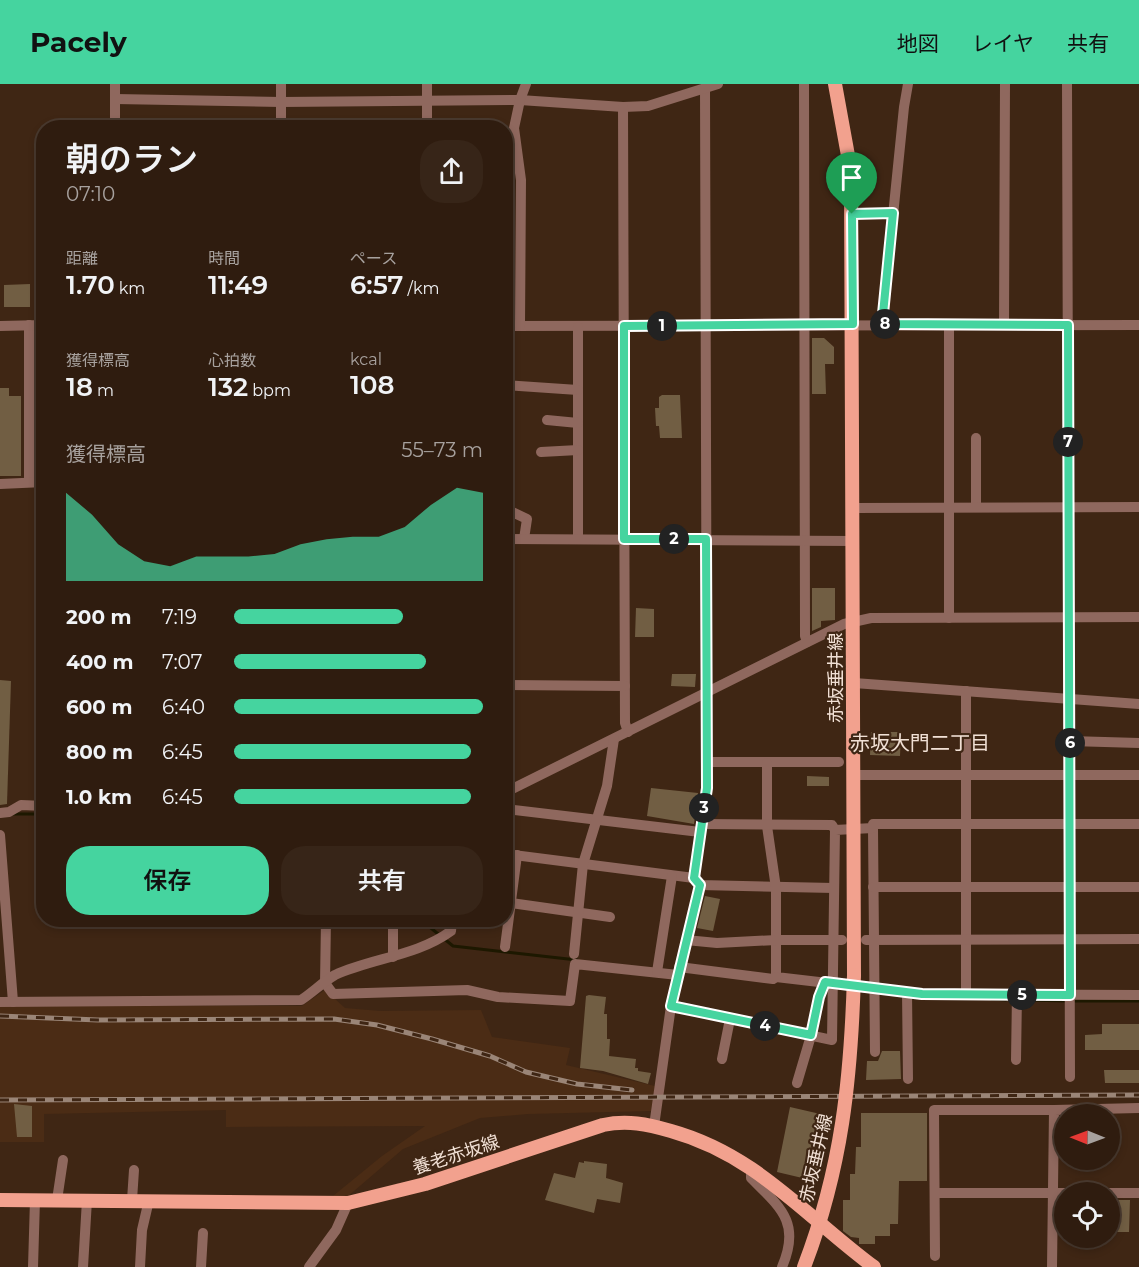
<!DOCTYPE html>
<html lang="ja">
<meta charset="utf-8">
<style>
body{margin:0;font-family:Montserrat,"Noto Sans JP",sans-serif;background:#372518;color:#f1f3f6;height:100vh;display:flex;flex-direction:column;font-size:22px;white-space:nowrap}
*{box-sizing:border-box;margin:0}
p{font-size:20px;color:#a7a19e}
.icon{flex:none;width:33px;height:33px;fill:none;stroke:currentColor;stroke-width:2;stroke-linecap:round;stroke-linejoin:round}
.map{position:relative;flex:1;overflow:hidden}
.panel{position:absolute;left:36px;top:36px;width:477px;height:807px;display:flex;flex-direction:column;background:#2f1c0f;border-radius:24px;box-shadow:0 3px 9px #0003,0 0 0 2px #4a3a2f}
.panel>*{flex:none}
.needle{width:39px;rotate:271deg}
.controls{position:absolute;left:1054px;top:1020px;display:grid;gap:12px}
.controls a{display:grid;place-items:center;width:66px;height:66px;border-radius:50%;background:#2f1c0f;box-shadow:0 3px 9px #0003,0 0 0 2px #4a3a2f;font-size:30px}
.pin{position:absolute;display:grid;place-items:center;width:51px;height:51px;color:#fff;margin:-62px -26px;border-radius:50% 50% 50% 0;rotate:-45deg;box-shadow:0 0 6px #0007}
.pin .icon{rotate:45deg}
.km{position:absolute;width:30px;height:30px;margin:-15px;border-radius:50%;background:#222;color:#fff;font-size:16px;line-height:30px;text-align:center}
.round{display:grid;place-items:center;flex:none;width:63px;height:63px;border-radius:24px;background:#372518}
.overview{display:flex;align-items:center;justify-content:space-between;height:102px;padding:0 30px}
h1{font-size:33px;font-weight:600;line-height:45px}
.stats{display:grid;grid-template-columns:repeat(3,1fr);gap:9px;height:102px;padding:6px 30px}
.stats div{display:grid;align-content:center}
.stats b{font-size:26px;font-weight:600}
.stats small{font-size:16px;font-weight:400}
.stats p{font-size:16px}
.chart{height:168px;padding:12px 30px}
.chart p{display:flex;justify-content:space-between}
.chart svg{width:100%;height:108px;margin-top:6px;fill:#45d49f;opacity:.7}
.cta{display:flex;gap:12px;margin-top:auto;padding:12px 30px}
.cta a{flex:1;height:69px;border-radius:24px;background:#45d49f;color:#111;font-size:24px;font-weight:600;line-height:69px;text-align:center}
.cta a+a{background:#372518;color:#f1f3f6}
ul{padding:0 30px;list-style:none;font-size:20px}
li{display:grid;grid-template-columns:96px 72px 1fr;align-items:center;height:45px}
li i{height:15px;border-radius:8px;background:#45d49f}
header{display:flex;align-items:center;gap:36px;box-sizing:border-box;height:84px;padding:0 30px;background:#45d49f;color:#111}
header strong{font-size:28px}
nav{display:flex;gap:33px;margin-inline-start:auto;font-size:21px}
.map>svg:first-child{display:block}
.built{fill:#4b2c15}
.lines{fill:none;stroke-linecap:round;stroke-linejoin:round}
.stream{stroke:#1d1800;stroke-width:3}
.building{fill:#715e43}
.minor{stroke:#8f685e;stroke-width:10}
.major{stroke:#f2a18e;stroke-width:14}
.rail-casing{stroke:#9a8577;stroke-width:5}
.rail{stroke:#3f2614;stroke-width:3;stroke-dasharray:9;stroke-linecap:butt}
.major-bridge{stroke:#f2a18e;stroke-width:14}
.route-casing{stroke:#fff;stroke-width:12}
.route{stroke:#45d49f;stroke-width:8}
.labels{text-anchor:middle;stroke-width:4.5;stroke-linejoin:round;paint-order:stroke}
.street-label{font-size:18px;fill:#f1e0d5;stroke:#3f2614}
.neighbourhood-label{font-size:20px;fill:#f1e0d5;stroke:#3f2614}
</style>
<header>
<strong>Pacely</strong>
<nav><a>地図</a><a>レイヤ</a><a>共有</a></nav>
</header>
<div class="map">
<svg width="1139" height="1183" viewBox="0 0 1139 1183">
<rect width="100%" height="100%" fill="#3f2614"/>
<path class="built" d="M 325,906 L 345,924 L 380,927 L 481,926 L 492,953 L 570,964 L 566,981 L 655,1002 L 651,1027 L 528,1030 L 480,1034 L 403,1065 L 347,1113 L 333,1112 L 382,1072 L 425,1042 L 226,1043 L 226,1026 L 44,1030 L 44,1058 L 0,1058 L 0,922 L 302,922 Z"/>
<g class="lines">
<g class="stream">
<path d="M 12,730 L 44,730"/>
<path d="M 421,836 L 453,862 L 577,876"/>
<path d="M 992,915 L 1006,916"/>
<path d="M 1026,916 L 1067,917"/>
<path d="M 1073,917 L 1139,917"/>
</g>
</g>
<g class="building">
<path d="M 30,200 L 30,223 L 4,223 L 4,201 Z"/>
<path d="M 812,254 L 824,254 L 834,263 L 834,280 L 825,280 L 826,310 L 812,310 Z"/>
<path d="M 0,304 L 9,304 L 9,312 L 21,312 L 21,392 L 0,392 Z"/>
<path d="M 662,311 L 680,311 L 682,354 L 660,354 L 659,342 L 656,342 L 655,324 L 659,324 L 659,313 Z"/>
<path d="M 812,504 L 835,504 L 835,536 L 821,537 L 821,543 L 812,547 Z"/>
<path d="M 636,524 L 654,525 L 654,553 L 635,553 Z"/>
<path d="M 672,590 L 696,590 L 695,603 L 671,602 Z"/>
<path d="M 0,596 L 11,597 L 7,720 L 0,721 Z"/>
<path d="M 871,648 L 901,648 L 900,672 L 870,671 Z"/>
<path d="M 807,692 L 829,693 L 829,702 L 807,702 Z"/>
<path d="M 651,704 L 698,709 L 694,740 L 647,732 Z"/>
<path d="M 705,812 L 720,815 L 713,847 L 697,844 Z"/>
<path d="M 589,911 L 606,913 L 604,930 L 607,930 L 607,955 L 610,955 L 609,972 L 636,975 L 635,984 L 638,984 L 638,987 L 651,989 L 648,1000 L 603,987 L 580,984 L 586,912 Z"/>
<path d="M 1102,940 L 1139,940 L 1139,966 L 1085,966 L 1085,951 L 1102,950 Z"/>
<path d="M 882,967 L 900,967 L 901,995 L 866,996 L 867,977 L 878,977 Z"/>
<path d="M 1104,986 L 1139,986 L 1139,999 L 1105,999 Z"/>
<path d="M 14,1020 L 32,1022 L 32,1053 L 17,1053 Z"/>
<path d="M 790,1023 L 829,1032 L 815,1097 L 777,1088 Z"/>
<path d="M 861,1029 L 927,1029 L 927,1097 L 899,1097 L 898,1140 L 890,1140 L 890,1152 L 875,1152 L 875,1160 L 859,1160 L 859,1154 L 851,1153 L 843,1147 L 843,1116 L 850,1116 L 850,1090 L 855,1090 L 856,1063 L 861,1063 Z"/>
<path d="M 584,1077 L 607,1080 L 606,1094 L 623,1099 L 620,1119 L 597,1115 L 594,1129 L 545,1116 L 554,1089 L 575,1094 L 579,1078 L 584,1079 Z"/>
<path d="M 1113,1116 L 1130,1116 L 1129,1148 L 1113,1148 Z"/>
</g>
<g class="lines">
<g class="minor">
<path d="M 281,0 L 281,44"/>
<path d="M 804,0 L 805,552 L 807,558"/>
<path d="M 1067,0 L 1070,993"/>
<path d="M 705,4 L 707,704 L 694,794 L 700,801 L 834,804"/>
<path d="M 115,15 L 281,18 L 520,16 L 623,23 L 648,22 L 718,0"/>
<path d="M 623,23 L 625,639 L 628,648"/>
<path d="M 115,44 L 115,0"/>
<path d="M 427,44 L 427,0"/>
<path d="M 852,130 L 893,129"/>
<path d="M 882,240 L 904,23 L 908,0"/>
<path d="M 29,241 L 29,398"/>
<path d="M 1004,241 L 1005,0"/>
<path d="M 0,242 L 44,241"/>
<path d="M 506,242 L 1139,241"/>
<path d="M 520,242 L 521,96 L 514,44 L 520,16 L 526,0"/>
<path d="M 578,243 L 578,455"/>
<path d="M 506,301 L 578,306"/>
<path d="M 547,336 L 578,339"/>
<path d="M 541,368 L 578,366"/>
<path d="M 0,400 L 44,398"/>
<path d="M 976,423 L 976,354"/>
<path d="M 853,424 L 1139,423"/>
<path d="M 506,425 L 527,435 L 524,455"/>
<path d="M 506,455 L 853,457"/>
<path d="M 949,534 L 949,240"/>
<path d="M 854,599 L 1139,620"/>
<path d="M 506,601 L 625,602"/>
<path d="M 966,607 L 966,910"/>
<path d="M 1070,657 L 1139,659"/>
<path d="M 707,678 L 839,678"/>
<path d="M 767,679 L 767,742 L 776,804 L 776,893 L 922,910 L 1139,911"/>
<path d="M 853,691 L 1139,691"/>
<path d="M 506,708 L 844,540 L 871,534 L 1139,533"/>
<path d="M 506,725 L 700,748"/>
<path d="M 0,729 L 9,728 L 21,721 L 44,722"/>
<path d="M 701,740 L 832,741 L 835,746"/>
<path d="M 873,744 L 875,968"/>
<path d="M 0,751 L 13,918"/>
<path d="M 506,770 L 694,794"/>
<path d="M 873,803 L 1139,803"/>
<path d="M 511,819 L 610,833"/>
<path d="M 326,836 L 325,899 L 333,910 L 467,906 L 498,913 L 570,917 L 575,880 L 678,891"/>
<path d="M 686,856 L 717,859 L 776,856 L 842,856"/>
<path d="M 866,856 L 1139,855"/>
<path d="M 505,863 L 517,771"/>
<path d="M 574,870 L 583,780 L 607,702 L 614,655"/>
<path d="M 393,873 L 393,836"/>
<path d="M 679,883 L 773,895 L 776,893"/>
<path d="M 657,888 L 672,792"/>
<path d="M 907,908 L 908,995"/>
<path d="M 0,918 L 301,916 C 312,909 324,897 335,891 C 372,874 417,872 451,847 L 452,836"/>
<path d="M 671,922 L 832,956 L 835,746 L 873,744 L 873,740 L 1139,740"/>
<path d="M 722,975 L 730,935"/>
<path d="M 1016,976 L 1017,910"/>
<path d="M 797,999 L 810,955 L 819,913 L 825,898"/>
<path d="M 654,1042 L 671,922 L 700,801"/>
<path d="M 751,1083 L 751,1094 C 781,1124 801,1139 782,1183"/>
<path d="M 935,1109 L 1065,1109"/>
<path d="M 1110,1109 L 1139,1109"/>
<path d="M 57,1116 L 63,1076"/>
<path d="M 132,1116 L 134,1086"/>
<path d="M 935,1172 L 934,1026 L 1054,1026"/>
<path d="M 33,1183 L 35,1116"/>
<path d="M 83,1183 L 87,1116"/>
<path d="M 140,1183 L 142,1146 L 149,1116"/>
<path d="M 201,1183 L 203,1149"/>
<path d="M 309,1183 L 336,1146 L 348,1119"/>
<path d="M 1052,1183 L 1054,1026 L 1139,1024"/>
</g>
<g class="major">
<path d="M 835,0 L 851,88 L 854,891"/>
<path d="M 0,1116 L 348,1119 L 425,1100 L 603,1041 C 627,1036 647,1040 671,1047 C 757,1071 805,1132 874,1183"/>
</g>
<g class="rail-casing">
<g id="rail">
<path d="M 0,932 L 98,936 L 334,935 L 377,941 L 432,955 L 490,972 L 526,988 L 577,1000 L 632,1006"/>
<path d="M 0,1016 L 1139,1011"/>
</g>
</g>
<use href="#rail" class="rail"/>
<path class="major-bridge" d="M 804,1183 C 842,1084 851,995 854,891"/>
</g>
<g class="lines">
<g class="route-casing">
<path id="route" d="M 893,129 L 882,240 L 1068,241 L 1070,911 L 922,910 L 825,898 L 819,913 L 811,951 L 671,922 L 700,801 L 694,794 L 707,704 L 706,455 L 624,455 L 624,242 L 853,240 L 852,130 Z"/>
</g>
<use href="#route" class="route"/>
</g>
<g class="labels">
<g class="street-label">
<text transform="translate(836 594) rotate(-90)" y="6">赤坂垂井線</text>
<text transform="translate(456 1071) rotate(-18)" y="6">養老赤坂線</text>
<text transform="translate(816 1074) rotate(-77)" y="6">赤坂垂井線</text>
</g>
<g class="neighbourhood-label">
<text x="920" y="666">赤坂大門二丁目</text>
</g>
</g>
</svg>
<div class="controls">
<a><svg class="needle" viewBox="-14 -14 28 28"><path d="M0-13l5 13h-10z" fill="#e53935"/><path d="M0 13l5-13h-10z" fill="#a7a19e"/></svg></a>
<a><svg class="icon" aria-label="locate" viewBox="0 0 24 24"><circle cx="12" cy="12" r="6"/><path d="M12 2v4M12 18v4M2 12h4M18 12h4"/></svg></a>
</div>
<div class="pin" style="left:852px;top:130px;background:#1e9e55"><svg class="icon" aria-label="arrive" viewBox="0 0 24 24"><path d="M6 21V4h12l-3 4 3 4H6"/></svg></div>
<b class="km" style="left:662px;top:242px">1</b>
<b class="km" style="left:674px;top:455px">2</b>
<b class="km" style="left:704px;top:724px">3</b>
<b class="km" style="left:765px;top:942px">4</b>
<b class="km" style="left:1022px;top:911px">5</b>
<b class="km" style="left:1070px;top:659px">6</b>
<b class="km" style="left:1068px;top:358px">7</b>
<b class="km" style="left:885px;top:240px">8</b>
<section class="panel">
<div class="overview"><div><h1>朝のラン</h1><p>07:10</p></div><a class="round"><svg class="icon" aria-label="share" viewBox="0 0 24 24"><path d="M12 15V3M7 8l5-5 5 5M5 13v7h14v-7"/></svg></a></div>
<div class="stats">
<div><p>距離</p><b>1.70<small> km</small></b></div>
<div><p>時間</p><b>11:49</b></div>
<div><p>ペース</p><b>6:57<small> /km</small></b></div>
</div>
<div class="stats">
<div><p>獲得標高</p><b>18<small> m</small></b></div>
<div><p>心拍数</p><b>132<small> bpm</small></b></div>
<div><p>kcal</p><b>108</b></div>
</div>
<div class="chart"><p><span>獲得標高</span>55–73 m</p>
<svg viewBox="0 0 160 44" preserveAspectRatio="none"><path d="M0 44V8L10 17L20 29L30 36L40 38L50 34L60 34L70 34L80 33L90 29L100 27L110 26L120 26L130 22L140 13L150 6L160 8V44z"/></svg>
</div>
<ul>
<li><b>200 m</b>7:19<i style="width:68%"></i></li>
<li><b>400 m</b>7:07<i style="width:77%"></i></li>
<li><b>600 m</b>6:40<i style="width:100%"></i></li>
<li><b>800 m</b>6:45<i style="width:95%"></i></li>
<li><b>1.0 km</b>6:45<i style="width:95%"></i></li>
</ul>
<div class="cta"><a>保存</a><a>共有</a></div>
</section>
</div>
